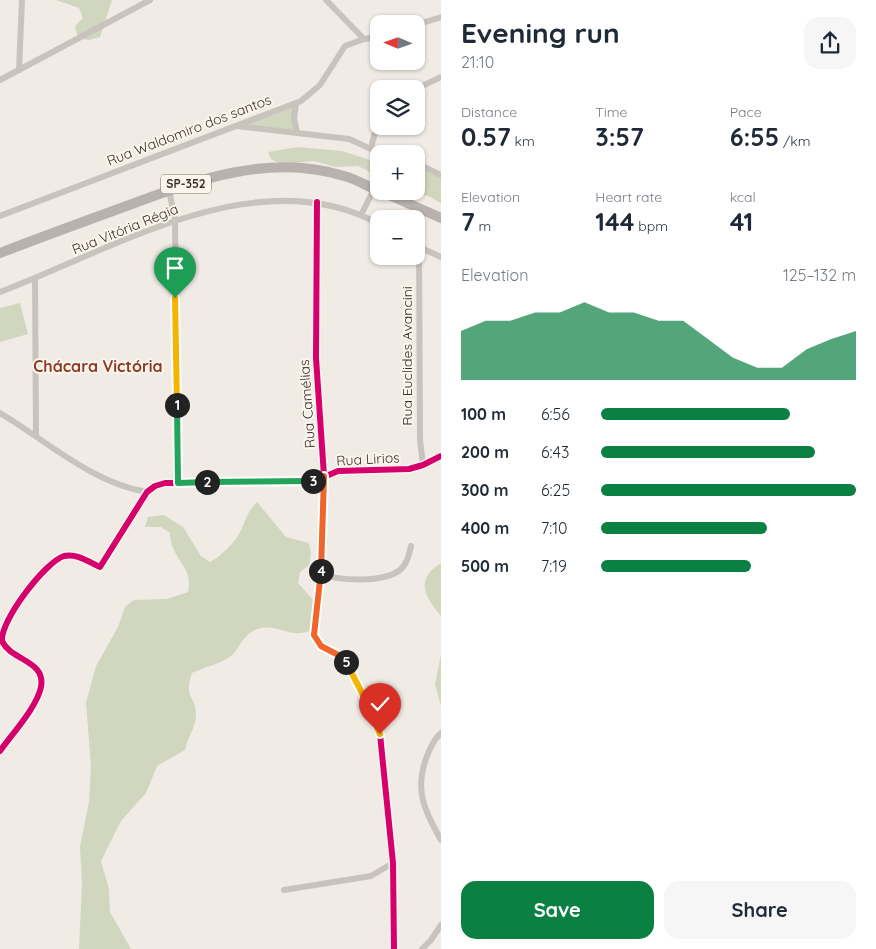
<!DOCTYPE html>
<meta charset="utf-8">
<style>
body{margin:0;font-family:Quicksand,sans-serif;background:#f6f6f7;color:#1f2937;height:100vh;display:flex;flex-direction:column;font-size:19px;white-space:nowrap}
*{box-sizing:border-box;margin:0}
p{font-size:16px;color:#747a83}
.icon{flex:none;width:28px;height:28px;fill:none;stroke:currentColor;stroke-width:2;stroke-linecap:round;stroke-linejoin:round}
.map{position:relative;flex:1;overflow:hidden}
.sheet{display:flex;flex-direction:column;background:#fff;width:435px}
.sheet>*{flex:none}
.needle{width:32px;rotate:272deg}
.controls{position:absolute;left:370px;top:15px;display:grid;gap:10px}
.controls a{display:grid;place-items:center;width:55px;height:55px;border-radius:10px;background:#fff;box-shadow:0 1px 4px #0004;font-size:25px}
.pin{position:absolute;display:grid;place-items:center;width:42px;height:42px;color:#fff;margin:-51px -21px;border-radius:50% 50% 50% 0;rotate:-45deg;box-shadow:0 0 5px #0007}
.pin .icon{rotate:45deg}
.km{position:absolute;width:25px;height:25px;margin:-12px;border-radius:50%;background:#222;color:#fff;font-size:14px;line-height:25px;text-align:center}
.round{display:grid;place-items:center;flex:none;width:52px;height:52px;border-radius:15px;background:#f6f6f7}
.summary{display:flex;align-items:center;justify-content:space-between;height:85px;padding:0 20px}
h1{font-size:28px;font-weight:800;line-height:38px}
.figures{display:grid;grid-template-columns:repeat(3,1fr);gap:8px;height:85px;padding:5px 20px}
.figures div{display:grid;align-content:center}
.figures b{font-size:25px;font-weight:800}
.figures small{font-size:14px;font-weight:400}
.figures p{font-size:14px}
.chart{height:140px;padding:10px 20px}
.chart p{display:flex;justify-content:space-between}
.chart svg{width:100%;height:90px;margin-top:5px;fill:#0b8043;opacity:.7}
.primary-button{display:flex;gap:10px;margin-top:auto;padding:10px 20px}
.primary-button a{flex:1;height:58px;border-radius:15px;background:#0b8043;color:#fff;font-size:20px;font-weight:800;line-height:58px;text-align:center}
.primary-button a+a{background:#f6f6f7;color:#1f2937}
ul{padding:0 20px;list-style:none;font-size:16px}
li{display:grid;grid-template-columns:80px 60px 1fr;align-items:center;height:38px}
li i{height:12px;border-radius:6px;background:#0b8043}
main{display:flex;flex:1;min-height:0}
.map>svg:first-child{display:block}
.green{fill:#d1d6bf}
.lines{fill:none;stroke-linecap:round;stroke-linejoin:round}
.street{stroke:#c9c3be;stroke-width:6}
.primary{stroke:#b8b1ad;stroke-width:10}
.cycleway-casing{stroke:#fbf5ee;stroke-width:9}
.cycleway{stroke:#d6006c;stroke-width:6}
.split-1-casing{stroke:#fff;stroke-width:10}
.split-2-casing{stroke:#fff;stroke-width:10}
.split-3-casing{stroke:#fff;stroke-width:10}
.split-4-casing{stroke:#fff;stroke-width:10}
.split-5-casing{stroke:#fff;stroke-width:10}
.split-6-casing{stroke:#fff;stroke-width:10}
.split-1{stroke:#f5b400;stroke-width:6}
.split-2{stroke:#22a559;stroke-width:6}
.split-3{stroke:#22a559;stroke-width:6}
.split-4{stroke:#f0652b;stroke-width:6}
.split-5{stroke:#f0652b;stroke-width:6}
.split-6{stroke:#f5b400;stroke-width:6}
.labels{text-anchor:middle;stroke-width:4;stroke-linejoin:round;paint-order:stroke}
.shield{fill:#fbf5ee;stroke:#756b66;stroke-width:1}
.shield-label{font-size:12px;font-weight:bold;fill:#3b302b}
.street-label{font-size:14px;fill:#3b302b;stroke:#fbf5ee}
.quarter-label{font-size:16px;font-weight:bold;fill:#8c3b22;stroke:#fbf5ee}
</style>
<main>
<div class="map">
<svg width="441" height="949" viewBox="0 0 441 949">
<rect width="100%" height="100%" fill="#f0ebe5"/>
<g class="green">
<path d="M 56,0 L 112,0 L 100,37 L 89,40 L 78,38 L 75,26 L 83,18 L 79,8 Z"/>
<path d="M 293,106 L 294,130 L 243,124 Z"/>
<path d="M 298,147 L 342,151 L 379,163 L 379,181 L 368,171 L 358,166 L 335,167 L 314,161 L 281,164 L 271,159 L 268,152 Z"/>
<path d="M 416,165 L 441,174 L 441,203 L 428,196 L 408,191 L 416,191 Z"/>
<path d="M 20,303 L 28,334 L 0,342 L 0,308 Z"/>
<path d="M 257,502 L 286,537 L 309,543 L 311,554 L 309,565 L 300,572 L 298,583 L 314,601 L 317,628 C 289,641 284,625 261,628 C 244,631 242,646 231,656 C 221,664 204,667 192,673 C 183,699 196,695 196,715 C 196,727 187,738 185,750 L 157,766 L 146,793 L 121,821 L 101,861 L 109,889 L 110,912 L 131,949 L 79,949 L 82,883 L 80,846 L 89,802 L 91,766 L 86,703 L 96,666 L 118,627 L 125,607 L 134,600 L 167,599 L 188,592 C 194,565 171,561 170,533 L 161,527 L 145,527 L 148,517 L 164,515 L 183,527 L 201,556 L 210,562 C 220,557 237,541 241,530 C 246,519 248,511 257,502 Z"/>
<path d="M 441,563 L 441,616 C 425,597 414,580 441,563 Z"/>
<path d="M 441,655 L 441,706 L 435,684 Z"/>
</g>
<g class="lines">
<g class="street">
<path d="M 326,0 L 364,39"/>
<path d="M 416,25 L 441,17"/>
<path d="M 19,70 L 22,0"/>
<path d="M 0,80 L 150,0"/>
<path d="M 416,89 L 441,77"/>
<path d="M 296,103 L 294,118 L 297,133"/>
<path d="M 237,126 L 349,139 L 382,154"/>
<path d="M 371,148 L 379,116"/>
<path d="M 416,163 L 441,175"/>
<path d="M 169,190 L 175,220 L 178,483"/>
<path d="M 317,202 L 316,358 L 324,476 L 321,574 L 314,635 L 321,646 L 344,658 L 361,691 L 380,734 L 393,863 L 394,949"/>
<path d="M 361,215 L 374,189 L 379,171"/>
<path d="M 0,216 L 301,101 L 320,85 L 345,46 L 364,39 L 379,37"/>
<path d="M 417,246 L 441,257"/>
<path d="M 419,247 L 420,440 L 423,465"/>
<path d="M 35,279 L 36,435"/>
<path d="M 0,292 C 114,249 259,158 379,224"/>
<path d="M 0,413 C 47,441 92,483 147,492"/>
<path d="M 321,574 C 340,581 383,583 400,570 C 407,564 409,555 411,546"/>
<path d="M 441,733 C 434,739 430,748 427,756 C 414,790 424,810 441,840"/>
<path d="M 0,751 C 12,734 37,707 41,687 C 46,660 11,661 2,641 C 0,621 45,562 64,556 C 77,553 89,562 100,567 L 147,492 L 155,486 L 165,483 L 312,482 L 338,471 L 409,469 L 423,465 L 441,456"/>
<path d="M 284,890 L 371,876 L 393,863"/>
<path d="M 422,949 L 431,940 L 441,925"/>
</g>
<g class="primary">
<path d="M 380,191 L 441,218"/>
<path d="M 0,253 C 44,236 88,220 132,204 C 200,179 271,153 344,176 C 356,179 367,186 379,191"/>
</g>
<g class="cycleway-casing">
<g id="cycleway">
<path d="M 317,202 L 316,358 L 324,476 L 321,574 L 314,635 L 321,646 L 344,658 L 361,691 L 380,734 L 393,863 L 394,949"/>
<path d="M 0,751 C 12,734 37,707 41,687 C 46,660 11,661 2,641 C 0,621 45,562 64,556 C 77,553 89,562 100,567 L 147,492 L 155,486 L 165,483 L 312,482 L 338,471 L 409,469 L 423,465 L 441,456"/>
</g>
</g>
<use href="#cycleway" class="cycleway"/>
</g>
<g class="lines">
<g class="split-1-casing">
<path id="split-1" d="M 175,298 L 177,405"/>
</g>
<g class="split-2-casing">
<path id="split-2" d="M 177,405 L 178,483 L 207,482"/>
</g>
<g class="split-3-casing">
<path id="split-3" d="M 207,482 L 313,481"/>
</g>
<g class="split-4-casing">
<path id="split-4" d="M 313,481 L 324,476 L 321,571"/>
</g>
<g class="split-5-casing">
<path id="split-5" d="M 321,571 L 314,635 L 321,646 L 344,658 L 346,662"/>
</g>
<g class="split-6-casing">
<path id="split-6" d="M 346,662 L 361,691 L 380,734"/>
</g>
<use href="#split-1" class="split-1"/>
<use href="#split-2" class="split-2"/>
<use href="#split-3" class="split-3"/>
<use href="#split-4" class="split-4"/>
<use href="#split-5" class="split-5"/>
<use href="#split-6" class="split-6"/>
</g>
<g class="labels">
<rect class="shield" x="161" y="174.5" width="50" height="19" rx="4"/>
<g class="shield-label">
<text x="186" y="188">SP-352</text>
</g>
<g class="street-label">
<text transform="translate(189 130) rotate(-21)" y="5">Rua Waldomiro dos santos</text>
<text transform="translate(125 229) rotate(-22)" y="5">Rua Vitória Régia</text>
<text transform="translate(407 356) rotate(-90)" y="5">Rua Euclides Avancini</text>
<text transform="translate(307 404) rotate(-94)" y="5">Rua Camélias</text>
<text transform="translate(368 459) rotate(-3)" y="5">Rua Lirios</text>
</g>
<g class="quarter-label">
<text x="98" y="372">Chácara Victória</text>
</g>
</g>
</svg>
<div class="controls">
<a><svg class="needle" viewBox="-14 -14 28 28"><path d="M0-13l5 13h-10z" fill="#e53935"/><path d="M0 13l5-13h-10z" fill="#747a83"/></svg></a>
<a><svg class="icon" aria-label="layers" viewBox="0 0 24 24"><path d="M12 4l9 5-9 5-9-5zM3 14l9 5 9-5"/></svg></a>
<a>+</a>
<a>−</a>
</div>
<div class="pin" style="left:175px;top:298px;background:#1e9e55"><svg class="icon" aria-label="arrive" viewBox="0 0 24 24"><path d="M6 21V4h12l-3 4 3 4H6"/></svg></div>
<div class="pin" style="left:380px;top:734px;background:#d93025"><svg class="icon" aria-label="check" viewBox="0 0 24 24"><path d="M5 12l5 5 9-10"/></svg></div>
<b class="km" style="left:177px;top:405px">1</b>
<b class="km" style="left:207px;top:482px">2</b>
<b class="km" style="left:313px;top:481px">3</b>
<b class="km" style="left:321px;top:571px">4</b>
<b class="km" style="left:346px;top:662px">5</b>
</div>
<section class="sheet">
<div class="summary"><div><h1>Evening run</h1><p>21:10</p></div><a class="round"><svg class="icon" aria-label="share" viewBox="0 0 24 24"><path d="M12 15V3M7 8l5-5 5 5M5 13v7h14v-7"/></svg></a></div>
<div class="figures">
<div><p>Distance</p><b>0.57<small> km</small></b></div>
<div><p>Time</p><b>3:57</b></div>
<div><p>Pace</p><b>6:55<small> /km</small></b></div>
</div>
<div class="figures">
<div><p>Elevation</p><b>7<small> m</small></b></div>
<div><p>Heart rate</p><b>144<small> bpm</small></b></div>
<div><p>kcal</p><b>41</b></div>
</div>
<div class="chart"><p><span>Elevation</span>125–132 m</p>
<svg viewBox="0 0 160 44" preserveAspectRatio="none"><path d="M0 44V20L10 15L20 15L30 11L40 11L50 6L60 11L70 11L80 15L90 15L100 24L110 33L120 38L130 38L140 29L150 24L160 20V44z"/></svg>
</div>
<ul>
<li><b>100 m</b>6:56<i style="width:74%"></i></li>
<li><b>200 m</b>6:43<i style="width:84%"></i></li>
<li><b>300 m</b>6:25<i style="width:100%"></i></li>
<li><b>400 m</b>7:10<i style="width:65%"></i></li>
<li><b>500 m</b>7:19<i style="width:59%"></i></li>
</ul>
<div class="primary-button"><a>Save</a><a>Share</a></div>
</section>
</main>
